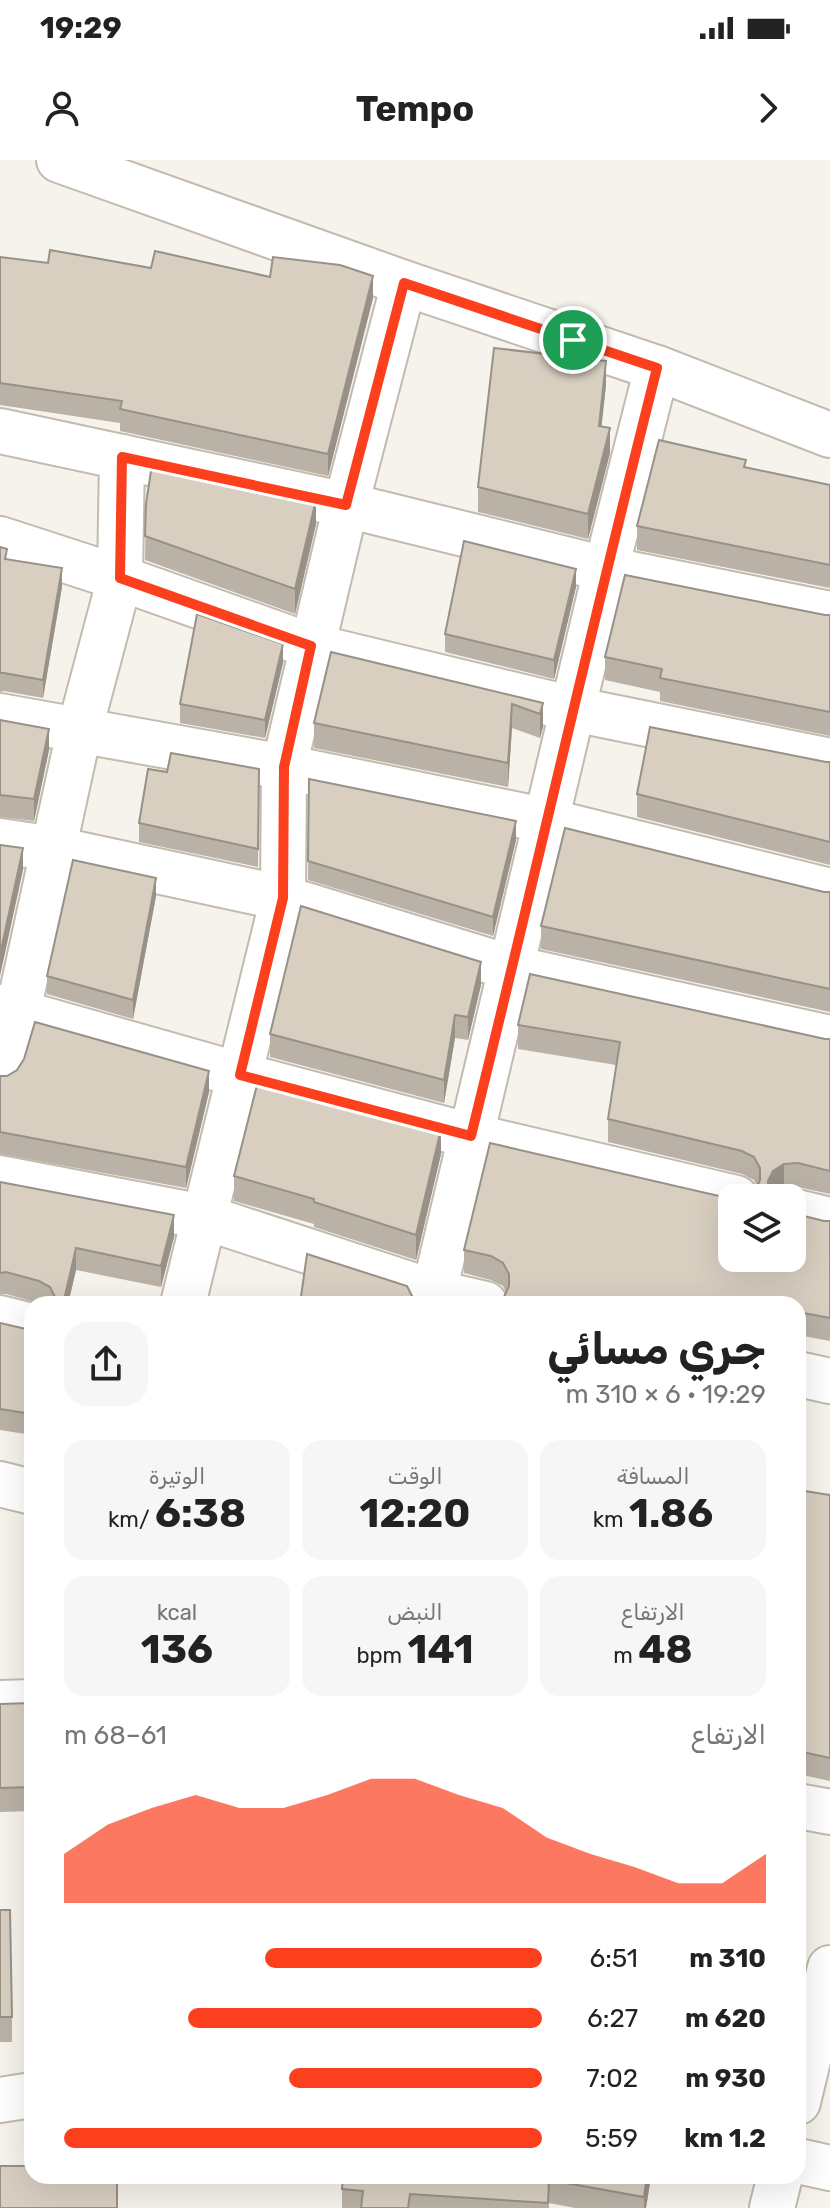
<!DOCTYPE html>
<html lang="ar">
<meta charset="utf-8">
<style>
body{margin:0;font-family:Rubik,Cairo,sans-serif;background:#f6f6f6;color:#222;direction:rtl;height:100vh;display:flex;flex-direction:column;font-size:30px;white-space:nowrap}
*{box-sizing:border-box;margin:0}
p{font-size:26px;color:#767676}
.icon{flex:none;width:44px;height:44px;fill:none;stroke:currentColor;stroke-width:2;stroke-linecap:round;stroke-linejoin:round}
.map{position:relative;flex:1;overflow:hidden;direction:ltr}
.sheet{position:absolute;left:24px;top:1136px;width:782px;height:888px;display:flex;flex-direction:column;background:#fff;border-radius:24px;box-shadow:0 8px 32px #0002;direction:rtl}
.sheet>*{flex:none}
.controls{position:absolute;left:718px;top:1024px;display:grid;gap:16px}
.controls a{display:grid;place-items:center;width:88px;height:88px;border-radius:16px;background:#fff;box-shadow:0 8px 32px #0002;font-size:40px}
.pin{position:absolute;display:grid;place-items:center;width:68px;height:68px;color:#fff;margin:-34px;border:4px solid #fff;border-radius:50%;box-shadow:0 2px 8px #0007}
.round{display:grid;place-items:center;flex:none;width:84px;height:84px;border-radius:24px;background:#f6f6f6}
.summary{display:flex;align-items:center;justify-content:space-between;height:136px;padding:0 40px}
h1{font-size:44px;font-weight:700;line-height:60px}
.stats{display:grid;grid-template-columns:repeat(3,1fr);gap:12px;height:136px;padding:8px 40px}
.stats div{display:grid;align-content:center;border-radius:20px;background:#f6f6f6;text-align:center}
.stats b{font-size:40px;font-weight:700}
.stats small{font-size:22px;font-weight:400}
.stats p{font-size:22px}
.chart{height:224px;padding:16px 40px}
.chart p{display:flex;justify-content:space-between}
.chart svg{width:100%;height:144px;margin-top:8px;fill:#fc3f1d;opacity:.7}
ul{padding:0 40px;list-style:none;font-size:26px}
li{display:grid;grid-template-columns:128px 96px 1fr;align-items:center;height:60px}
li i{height:20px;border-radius:10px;background:#fc3f1d}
.status{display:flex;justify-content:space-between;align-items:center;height:56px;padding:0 40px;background:#fff;direction:ltr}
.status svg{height:22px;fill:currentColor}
header{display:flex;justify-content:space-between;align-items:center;height:104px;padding:0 40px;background:#fff;font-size:36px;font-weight:700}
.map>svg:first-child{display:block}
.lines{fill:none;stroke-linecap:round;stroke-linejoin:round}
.street-casing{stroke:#c2bbae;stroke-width:48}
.street{stroke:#fff;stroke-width:44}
.wall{fill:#bab2a6}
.shaded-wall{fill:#979187}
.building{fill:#d8cfc1;stroke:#979187;stroke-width:2}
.route-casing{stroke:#fff;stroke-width:16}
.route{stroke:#fc3f1d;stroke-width:10}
</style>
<div class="status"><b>19:29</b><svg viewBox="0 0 49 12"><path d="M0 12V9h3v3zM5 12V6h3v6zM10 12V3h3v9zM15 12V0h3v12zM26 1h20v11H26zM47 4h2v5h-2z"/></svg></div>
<header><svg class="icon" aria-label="forward" viewBox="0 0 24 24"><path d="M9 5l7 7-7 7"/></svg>Tempo<svg class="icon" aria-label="person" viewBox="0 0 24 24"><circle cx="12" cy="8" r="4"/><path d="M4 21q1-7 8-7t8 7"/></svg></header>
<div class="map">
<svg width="830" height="2048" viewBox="0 0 830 2048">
<rect width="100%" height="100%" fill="#f6f3ec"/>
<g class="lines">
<g class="street-casing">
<g id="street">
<path d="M 59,0 L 404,123 L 657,208 L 830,275"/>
<path d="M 0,271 L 346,345 L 606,409 L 830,454"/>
<path d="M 0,379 L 120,418 L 311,486 L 573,549 L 830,601"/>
<path d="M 0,556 L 284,607 L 548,661 L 830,731"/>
<path d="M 0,681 L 55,689 L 283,738 L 512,808 L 830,878"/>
<path d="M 0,847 L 240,915 L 471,976 L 736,1038"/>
<path d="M 0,913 L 18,851 L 79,572 L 120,418 L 122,297"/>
<path d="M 0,1018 L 204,1057 L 433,1132 L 485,1144"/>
<path d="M 792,1051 L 830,1060"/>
<path d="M 183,1144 L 283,738 L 284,607 L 346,345 L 404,123"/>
<path d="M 431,1144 L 606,409 L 657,208"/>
<path d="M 0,1158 L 32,1166"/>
<path d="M 798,1214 L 830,1221"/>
<path d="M 0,1324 L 32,1332"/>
<path d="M 0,1543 L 32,1542"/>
<path d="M 798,1646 L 830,1652"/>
<path d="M 0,1940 L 32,1935"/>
<path d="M 798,1942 L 830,1808"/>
<path d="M 798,2001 L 830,2008"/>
<path d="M 772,2048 L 780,2016"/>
</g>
</g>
<use href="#street" class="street"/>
</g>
<g class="wall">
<path d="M 0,97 L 48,103 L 151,108 L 270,117 L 373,138 L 328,316 L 120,271 L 120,263 L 0,245 Z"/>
<path d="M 606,225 L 601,266 L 610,293 L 588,379 L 478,352 L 478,327 Z"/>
<path d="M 746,307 L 830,325 L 830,428 L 637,390 L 637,366 Z"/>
<path d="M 146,344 L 316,364 L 295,454 L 145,400 Z"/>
<path d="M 0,387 L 7,399 L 62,427 L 43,538 L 4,531 L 0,532 Z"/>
<path d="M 576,427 L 554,519 L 445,492 L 445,474 Z"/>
<path d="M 825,455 L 830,455 L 830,576 L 660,541 L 660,532 L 605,520 L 605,497 Z"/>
<path d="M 331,492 L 543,543 L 543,567 L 540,578 L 512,568 L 508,627 L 314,588 L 314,563 Z"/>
<path d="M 283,503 L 265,578 L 180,563 L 180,544 Z"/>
<path d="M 0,560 L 49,590 L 34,661 L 0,657 Z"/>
<path d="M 826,602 L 830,602 L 830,705 L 637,657 L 637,634 Z"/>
<path d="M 259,609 L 258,707 L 139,682 L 139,663 L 167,612 Z"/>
<path d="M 309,619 L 516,680 L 493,776 L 308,720 Z"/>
<path d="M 824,732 L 830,732 L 830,852 L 541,789 L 541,766 Z"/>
<path d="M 156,736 L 133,859 L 47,834 L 47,816 Z"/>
<path d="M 481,825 L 468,880 L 455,878 L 444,943 L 270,897 L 270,874 Z"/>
<path d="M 518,865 L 830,879 L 830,1034 L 798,1027 L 784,1027 L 773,1034 L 755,1031 L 757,1026 L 754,1020 L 742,1014 L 608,982 L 608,959 L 616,905 L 518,889 Z"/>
<path d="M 0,916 L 209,932 L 186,1028 L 0,994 Z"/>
<path d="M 441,994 L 416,1100 L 314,1067 L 314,1064 L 234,1041 L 234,1016 Z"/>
<path d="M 0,1022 L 174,1077 L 161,1127 L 76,1110 L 68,1144 L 42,1144 L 6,1134 L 0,1134 Z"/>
<path d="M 830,1061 L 830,1181 L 798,1175 L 798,1144 L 504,1137 L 506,1132 L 503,1126 L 491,1120 L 464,1113 L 464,1090 Z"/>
<path d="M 0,1163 L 26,1169 L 32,1169 L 32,1275 L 0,1270 Z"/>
<path d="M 798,1330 L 830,1335 L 830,1621 L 798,1614 Z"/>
<path d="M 32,1543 L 32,1651 L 0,1652 L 0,1544 Z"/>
<path d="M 0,1750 L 12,1857 L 12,1882 L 0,1882 Z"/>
<path d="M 651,2016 L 646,2048 L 575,2048 L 549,2043 L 549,2048 L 342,2048 L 342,2029 Z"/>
</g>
<g class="shaded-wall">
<path d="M 373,116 L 373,138 L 328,316 L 328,294 Z"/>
<path d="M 606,201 L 606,225 L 599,290 L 599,266 Z"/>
<path d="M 610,268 L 610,293 L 588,379 L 588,354 Z"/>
<path d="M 316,340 L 316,364 L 295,454 L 295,429 Z"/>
<path d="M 62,408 L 62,427 L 43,538 L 43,520 Z"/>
<path d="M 576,409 L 576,427 L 554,519 L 554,500 Z"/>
<path d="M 283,484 L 283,503 L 265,578 L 265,560 Z"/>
<path d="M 543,543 L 543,567 L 540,578 L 540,554 Z"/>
<path d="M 512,544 L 512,568 L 508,627 L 508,603 Z"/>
<path d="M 49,569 L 49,590 L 34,661 L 34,639 Z"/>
<path d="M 516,661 L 516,680 L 493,776 L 493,757 Z"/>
<path d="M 23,688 L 23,710 L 0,816 L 0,795 Z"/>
<path d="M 156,718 L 156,736 L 133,859 L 133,840 Z"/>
<path d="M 481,802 L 481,825 L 468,880 L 468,857 Z"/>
<path d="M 455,855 L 455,878 L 444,943 L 444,920 Z"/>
<path d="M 209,911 L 209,932 L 186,1028 L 186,1007 Z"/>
<path d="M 441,969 L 441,994 L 416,1100 L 416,1075 Z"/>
<path d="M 784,1004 L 784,1027 L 773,1034 L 771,1038 L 768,1038 L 768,1021 L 773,1011 Z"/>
<path d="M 174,1055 L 174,1077 L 161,1127 L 161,1106 Z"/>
<path d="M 76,1088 L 76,1110 L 68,1144 L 63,1144 Z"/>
<path d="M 647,2016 L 651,2016 L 646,2048 L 644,2048 L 644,2037 Z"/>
</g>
<g class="building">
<path d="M 50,90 L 151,108 L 155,91 L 270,117 L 273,97 L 340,105 L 373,116 L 328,294 L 120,249 L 122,241 L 0,223 L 0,97 L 48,103 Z"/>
<path d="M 494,188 L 606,201 L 599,266 L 610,268 L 588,354 L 478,327 Z"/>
<path d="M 659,280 L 746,300 L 744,307 L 830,325 L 830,405 L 637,366 Z"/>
<path d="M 152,304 L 316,340 L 295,429 L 145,376 L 146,344 Z"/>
<path d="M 464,381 L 576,409 L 554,500 L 445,474 Z"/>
<path d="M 0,387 L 7,389 L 5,399 L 62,408 L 43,520 L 4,513 L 0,513 Z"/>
<path d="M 625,415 L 825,455 L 830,455 L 830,552 L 660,518 L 662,509 L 605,497 Z"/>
<path d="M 197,454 L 283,484 L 265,560 L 180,544 Z"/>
<path d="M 331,492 L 543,543 L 540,554 L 512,544 L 508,603 L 314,563 Z"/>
<path d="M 0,560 L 49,569 L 34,639 L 0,635 Z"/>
<path d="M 650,567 L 826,602 L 830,602 L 830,682 L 637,634 Z"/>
<path d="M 171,593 L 259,609 L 258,689 L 139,663 L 148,609 L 167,612 Z"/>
<path d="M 309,619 L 516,661 L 493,757 L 308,701 Z"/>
<path d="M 565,668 L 824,732 L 830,732 L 830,829 L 541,766 Z"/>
<path d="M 0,685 L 23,688 L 0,795 Z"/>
<path d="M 73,700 L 156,718 L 133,840 L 47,816 Z"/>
<path d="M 301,746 L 481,802 L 468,857 L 455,855 L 444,920 L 270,874 Z"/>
<path d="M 530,814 L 825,879 L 830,879 L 830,1011 L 798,1003 L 784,1004 L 773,1011 L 768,1021 L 768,1034 L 770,1038 L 744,1038 L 755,1031 L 760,1020 L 760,1008 L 754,997 L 742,991 L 608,959 L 620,882 L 518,865 Z"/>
<path d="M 35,862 L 209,911 L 186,1007 L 0,972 L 0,916 L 7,916 L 17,910 L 24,899 Z"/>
<path d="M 258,921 L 441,969 L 416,1075 L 314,1042 L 314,1039 L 234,1016 Z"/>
<path d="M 490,983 L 732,1039 L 732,1098 L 792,1098 L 792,1053 L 824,1061 L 830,1061 L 830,1158 L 798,1152 L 798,1144 L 493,1144 L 504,1137 L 509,1126 L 509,1114 L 503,1103 L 491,1096 L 464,1090 Z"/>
<path d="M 0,1022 L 174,1055 L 161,1106 L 76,1088 L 63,1144 L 56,1144 L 56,1139 L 50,1127 L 39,1121 L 6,1112 L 0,1113 Z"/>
<path d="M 307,1094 L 407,1126 L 413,1138 L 424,1144 L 300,1144 Z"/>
<path d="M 449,1138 L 475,1144 L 439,1144 Z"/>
<path d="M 0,1163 L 26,1169 L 32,1169 L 32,1254 L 0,1249 Z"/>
<path d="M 798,1330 L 830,1335 L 830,1598 L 798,1591 Z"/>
<path d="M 32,1543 L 32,1627 L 0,1628 L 0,1544 Z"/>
<path d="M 0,1750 L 10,1750 L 12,1857 L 0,1857 Z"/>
<path d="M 0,2006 L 32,2006 L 32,2016 L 117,2016 L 117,2048 L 0,2048 Z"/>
<path d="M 343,2016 L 647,2016 L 644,2037 L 549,2020 L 548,2043 L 410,2034 L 408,2048 L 361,2048 L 363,2031 L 342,2029 Z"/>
</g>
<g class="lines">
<g class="route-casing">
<path id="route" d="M 404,123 L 657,208 C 592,464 534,721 471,976 L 240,915 L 283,738 L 284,607 L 311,486 L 120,418 L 122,297 L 346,345 Z"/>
</g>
<use href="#route" class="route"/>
</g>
</svg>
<div class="controls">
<a><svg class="icon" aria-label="layers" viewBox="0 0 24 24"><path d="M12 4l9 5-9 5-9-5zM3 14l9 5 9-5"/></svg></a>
</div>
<div class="pin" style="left:573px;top:180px;background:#1e9e55"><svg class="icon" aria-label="arrive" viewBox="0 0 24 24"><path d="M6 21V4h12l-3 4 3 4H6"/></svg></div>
<section class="sheet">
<div class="summary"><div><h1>جري مسائي</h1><p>19:29 · 6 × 310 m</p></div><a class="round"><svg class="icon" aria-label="share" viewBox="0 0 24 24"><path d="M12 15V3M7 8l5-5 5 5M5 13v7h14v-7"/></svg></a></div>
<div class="stats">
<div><p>المسافة</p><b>1.86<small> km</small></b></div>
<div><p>الوقت</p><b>12:20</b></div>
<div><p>الوتيرة</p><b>6:38<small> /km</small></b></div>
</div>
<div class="stats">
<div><p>الارتفاع</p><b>48<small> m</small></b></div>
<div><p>النبض</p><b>141<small> bpm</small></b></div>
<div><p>kcal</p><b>136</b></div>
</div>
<div class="chart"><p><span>الارتفاع</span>61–68 m</p>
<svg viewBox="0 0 160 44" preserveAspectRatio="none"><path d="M0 44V29L10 20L20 15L30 11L40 15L50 15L60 11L70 6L80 6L90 11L100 15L110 24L120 29L130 33L140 38L150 38L160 29V44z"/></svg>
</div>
<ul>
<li><b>310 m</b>6:51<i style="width:58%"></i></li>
<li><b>620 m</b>6:27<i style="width:74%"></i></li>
<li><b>930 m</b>7:02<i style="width:53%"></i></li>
<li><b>1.2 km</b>5:59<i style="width:100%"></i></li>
</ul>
</section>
</div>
